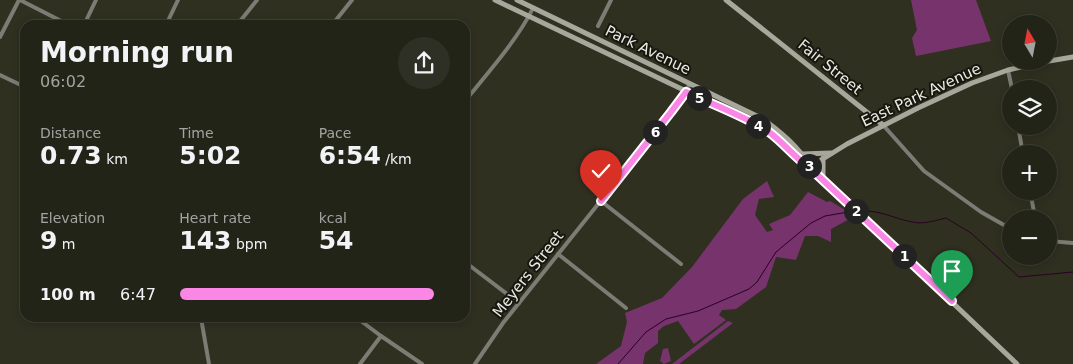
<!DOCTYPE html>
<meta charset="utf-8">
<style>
body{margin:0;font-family:"DejaVu Sans",sans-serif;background:#2f3025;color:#f1f3f6;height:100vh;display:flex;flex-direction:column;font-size:19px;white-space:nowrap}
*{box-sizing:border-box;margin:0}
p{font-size:16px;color:#a3a4a2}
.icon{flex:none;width:28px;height:28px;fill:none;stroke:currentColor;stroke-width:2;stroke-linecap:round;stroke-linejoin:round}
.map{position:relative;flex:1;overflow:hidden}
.panel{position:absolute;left:20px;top:20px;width:450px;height:302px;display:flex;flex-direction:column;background:#232418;border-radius:15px;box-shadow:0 2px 8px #0003,0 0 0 1px #404137}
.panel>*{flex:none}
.needle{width:32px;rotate:350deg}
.tools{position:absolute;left:1002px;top:15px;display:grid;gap:10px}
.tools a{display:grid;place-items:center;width:55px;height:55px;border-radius:50%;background:#232418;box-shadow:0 2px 8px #0003,0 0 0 1px #404137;font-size:25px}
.pin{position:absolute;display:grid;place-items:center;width:42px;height:42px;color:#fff;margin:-51px -21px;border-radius:50% 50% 50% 0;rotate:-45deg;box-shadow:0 0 5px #0007}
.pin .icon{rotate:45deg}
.km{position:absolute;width:25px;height:25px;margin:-12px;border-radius:50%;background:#222;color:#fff;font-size:14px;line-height:25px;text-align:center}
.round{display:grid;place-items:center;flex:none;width:52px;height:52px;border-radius:26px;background:#2f3025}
.summary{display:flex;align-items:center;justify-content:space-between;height:85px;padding:0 20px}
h1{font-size:28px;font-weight:600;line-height:38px}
.stats{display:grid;grid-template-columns:repeat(3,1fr);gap:8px;height:85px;padding:5px 20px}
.stats div{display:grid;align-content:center}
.stats b{font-size:25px;font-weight:600}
.stats small{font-size:14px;font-weight:400}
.stats p{font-size:14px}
ul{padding:0 20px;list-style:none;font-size:16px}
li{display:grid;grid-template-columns:80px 60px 1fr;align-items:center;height:38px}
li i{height:12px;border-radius:6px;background:#fa87e6}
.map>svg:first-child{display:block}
.green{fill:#77346c}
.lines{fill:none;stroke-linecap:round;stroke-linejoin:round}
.stream{stroke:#2a0025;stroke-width:1}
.street{stroke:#7b7c74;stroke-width:4}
.secondary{stroke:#a7a89b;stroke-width:5}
.route-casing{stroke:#fff;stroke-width:10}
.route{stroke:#fa87e6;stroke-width:6}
.labels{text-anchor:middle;stroke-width:4;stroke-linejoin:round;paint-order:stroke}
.street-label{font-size:15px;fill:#e9eae0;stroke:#171710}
</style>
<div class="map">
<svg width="1073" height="364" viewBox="0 0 1073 364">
<rect width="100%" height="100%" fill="#2f3020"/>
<g class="green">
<path d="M 911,0 L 976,0 L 991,41 L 916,56 L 912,38 L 917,30 Z"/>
<path d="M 767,181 L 774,197 L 759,199 L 755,215 L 767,232 L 773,230 L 769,224 L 790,215 L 808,192 L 827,202 L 830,201 L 855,216 L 831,229 L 831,242 L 818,236 L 805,236 L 796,260 L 776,257 L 766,287 L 736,309 L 722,310 L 719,315 L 726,320 L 694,344 L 678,321 L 664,326 L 658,331 L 658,343 L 645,353 L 643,364 L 596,364 L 621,346 L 627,322 L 625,313 L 662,298 L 692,267 L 743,199 Z"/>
<path d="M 728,321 L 733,323 L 679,364 L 672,364 Z"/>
<path d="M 668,348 L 671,361 L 664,364 L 660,361 L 663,349 Z"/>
</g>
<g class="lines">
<g class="stream">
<path d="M 858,211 C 882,209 897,221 919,223 C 928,223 937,220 946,218 L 971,233 L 1019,277 L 1073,272"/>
<path d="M 618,364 L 646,332 L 666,319 L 698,311 L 749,289 L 757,282 L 776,252 L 811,223 L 825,216 L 854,211"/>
</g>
<g class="street">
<path d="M 20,0 L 69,25"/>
<path d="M 84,25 L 96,0"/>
<path d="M 166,25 L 178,0"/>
<path d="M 237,25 L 257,0"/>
<path d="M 332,25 L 352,0"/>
<path d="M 598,26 L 611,0"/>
<path d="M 0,37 L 19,0"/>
<path d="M 1008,70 L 1012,89"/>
<path d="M 0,75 L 25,87"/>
<path d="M 465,101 C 487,74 518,39 533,8"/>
<path d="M 883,125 L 924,171 L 981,212 L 1011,229"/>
<path d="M 1018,126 L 1023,154"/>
<path d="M 1030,191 L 1034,212 L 1033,219"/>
<path d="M 601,201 L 681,264"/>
<path d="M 465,205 L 467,202"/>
<path d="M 1049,241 L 1073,243"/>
<path d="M 558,254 L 626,308"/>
<path d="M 465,262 L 519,303"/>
<path d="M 201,318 L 209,364"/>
<path d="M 357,318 L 381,336 L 422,364"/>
<path d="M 360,364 L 381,336"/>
<path d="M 475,364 L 503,323 L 671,113 L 690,84"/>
</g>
<g class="secondary">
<path d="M 495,0 L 753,123 L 770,133 L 800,161 L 810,167 L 1017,364"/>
<path d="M 517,0 L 761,118 C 778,129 801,149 810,167"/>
<path d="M 726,0 L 883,125"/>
<path d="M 1049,61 L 1073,57"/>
<path d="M 802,154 L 831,153"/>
<path d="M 810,167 L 847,144 L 918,108 L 972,83 L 1008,70 L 1048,61"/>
<path d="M 823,179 L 823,158"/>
</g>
</g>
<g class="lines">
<g class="route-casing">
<path id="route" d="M 601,201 L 671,112 L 686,92 C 711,104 747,117 769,132 C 784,143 795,158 810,168 L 952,301"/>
</g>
<use href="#route" class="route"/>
</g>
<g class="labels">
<g class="street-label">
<text transform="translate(648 50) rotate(26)" y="5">Park Avenue</text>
<text transform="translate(830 67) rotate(39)" y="5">Fair Street</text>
<text transform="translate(921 95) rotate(-25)" y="5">East Park Avenue</text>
<text transform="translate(528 274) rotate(-52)" y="5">Meyers Street</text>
</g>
</g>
</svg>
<div class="tools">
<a><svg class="needle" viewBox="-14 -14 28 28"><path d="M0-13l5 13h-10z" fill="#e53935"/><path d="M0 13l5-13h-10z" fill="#a3a4a2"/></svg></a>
<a><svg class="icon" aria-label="layers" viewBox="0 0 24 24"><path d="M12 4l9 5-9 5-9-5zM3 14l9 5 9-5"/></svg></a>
<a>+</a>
<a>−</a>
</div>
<div class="pin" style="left:952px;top:301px;background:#1e9e55"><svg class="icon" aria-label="arrive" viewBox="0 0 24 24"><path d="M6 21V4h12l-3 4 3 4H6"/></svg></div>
<div class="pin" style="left:601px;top:201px;background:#d93025"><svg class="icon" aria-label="check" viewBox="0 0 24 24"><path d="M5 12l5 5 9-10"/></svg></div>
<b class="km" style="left:904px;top:256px">1</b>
<b class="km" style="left:856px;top:211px">2</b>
<b class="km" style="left:809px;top:166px">3</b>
<b class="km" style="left:758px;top:126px">4</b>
<b class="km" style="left:699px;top:98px">5</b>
<b class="km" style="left:655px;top:132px">6</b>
<section class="panel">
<div class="summary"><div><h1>Morning run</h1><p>06:02</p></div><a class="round"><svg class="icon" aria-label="share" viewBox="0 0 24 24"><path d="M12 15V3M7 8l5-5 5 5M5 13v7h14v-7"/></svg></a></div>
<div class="stats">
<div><p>Distance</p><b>0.73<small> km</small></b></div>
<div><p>Time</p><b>5:02</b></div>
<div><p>Pace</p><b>6:54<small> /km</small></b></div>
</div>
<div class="stats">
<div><p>Elevation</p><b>9<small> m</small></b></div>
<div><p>Heart rate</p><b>143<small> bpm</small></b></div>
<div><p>kcal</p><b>54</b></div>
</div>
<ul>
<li><b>100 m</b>6:47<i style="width:94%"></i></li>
</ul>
</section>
</div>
